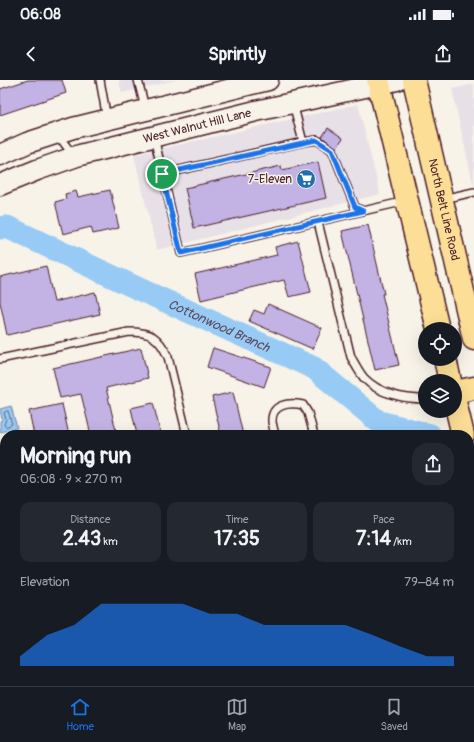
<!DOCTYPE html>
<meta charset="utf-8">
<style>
body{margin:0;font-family:Pangolin,sans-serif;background:#242831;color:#f1f3f6;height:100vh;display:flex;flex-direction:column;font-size:15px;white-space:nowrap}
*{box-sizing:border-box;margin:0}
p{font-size:13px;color:#9ea1a6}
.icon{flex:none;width:22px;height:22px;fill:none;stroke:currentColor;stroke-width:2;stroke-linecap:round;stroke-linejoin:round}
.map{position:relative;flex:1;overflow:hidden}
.panel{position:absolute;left:0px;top:350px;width:474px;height:256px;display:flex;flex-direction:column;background:#171b24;border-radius:16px 16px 0 0;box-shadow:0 4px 16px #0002}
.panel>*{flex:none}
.tools{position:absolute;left:418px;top:242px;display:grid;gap:8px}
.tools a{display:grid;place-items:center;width:44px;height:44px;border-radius:50%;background:#171b24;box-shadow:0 4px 16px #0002;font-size:20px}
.pin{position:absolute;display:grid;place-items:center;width:34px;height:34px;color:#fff;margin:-17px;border:2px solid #fff;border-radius:50%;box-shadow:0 1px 4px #0007}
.round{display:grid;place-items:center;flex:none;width:42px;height:42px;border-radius:16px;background:#242831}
.head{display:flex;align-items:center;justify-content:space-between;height:68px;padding:0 20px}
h1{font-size:22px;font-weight:700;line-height:30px}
.stats{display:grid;grid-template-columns:repeat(3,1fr);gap:6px;height:68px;padding:4px 20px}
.stats div{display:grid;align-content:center;border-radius:10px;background:#242831;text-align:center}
.stats b{font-size:20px;font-weight:700}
.stats small{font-size:11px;font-weight:400}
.stats p{font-size:11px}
.chart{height:112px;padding:8px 20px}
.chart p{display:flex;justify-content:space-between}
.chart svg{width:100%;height:72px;margin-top:4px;fill:#1a73e8;opacity:.7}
.status{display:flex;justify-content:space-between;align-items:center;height:28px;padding:0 20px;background:#171b24;direction:ltr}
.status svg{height:11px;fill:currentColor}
header{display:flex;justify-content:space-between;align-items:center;height:52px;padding:0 20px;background:#171b24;font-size:18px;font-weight:700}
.tabs{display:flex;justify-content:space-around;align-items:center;height:56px;border-top:1px solid #363941;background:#171b24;font-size:11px;color:#9ea1a6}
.tabs a{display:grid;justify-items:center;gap:2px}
.tabs .current{color:#1a73e8}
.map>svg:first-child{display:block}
.built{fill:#e7e0e7}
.water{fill:#97cbf5;stroke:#7886a4}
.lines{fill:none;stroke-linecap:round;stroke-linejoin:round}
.shore{stroke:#69647c;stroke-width:1}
.river{stroke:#97cbf5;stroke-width:23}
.building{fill:#c3b3e4;stroke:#4a1f2b}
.service-casing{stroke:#4a1f2b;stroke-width:10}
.secondary-casing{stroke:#4a1f2b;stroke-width:23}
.primary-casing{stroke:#4a1f2b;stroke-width:25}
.service{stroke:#f7f3e8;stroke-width:7}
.secondary{stroke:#f7f3e8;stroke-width:20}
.primary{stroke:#fcde96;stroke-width:22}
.route-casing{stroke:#fff;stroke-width:8}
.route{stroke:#1a73e8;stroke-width:5}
.labels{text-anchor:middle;stroke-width:3;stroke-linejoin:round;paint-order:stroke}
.street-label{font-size:12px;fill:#4a1f2b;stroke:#f7f3e8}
.poi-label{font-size:12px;fill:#4a1f2b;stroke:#f7f3e8;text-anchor:end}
.water-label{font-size:13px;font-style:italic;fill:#5d4a5e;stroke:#f7f3e8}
</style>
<div class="status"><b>06:08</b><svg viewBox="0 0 49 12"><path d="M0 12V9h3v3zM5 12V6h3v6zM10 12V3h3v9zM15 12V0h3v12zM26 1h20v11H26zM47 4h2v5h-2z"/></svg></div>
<header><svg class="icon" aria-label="back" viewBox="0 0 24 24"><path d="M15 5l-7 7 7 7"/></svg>Sprintly<svg class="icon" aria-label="share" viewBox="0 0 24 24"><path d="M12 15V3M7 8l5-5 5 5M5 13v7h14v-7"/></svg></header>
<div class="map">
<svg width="474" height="606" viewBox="0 0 474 606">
<rect width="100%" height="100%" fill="#f7f3e8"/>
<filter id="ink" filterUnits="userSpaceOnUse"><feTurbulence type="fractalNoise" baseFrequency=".025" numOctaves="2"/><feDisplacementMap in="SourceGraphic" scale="8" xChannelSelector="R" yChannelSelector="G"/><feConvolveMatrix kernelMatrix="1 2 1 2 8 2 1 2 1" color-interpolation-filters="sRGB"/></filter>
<g filter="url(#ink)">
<g class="built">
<path d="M 119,0 L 176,0 L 122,13 Z"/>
<path d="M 474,4 L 474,108 L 452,9 Z"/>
<path d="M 358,24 L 380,114 L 157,170 L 134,75 Z"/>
</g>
<path class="water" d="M 11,326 L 17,348 L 0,352 L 0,341 L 2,340 L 0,329 Z"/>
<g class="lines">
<path class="shore" d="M 8,331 L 12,344 L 6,347 L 4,345 L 6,339 L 4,333 Z"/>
<path class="river" id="s1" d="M 0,148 L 7,147 L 139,209 L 314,288 L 379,342 L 430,355"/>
</g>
<g class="building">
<path d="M 28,0 L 62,0 L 66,13 L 0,35 L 0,9 Z"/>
<path d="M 328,48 L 343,58 L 336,68 L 322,57 Z"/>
<path d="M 318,82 L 326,118 L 194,148 L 185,108 L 281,86 L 282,90 Z"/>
<path d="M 110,110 L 119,148 L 93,154 L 91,147 L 63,154 L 55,122 L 66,119 L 65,114 L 76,111 L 78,117 Z"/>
<path d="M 368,145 L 384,214 L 382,214 L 399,285 L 375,290 L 342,151 Z"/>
<path d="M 298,161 L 311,212 L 289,217 L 284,200 L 201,220 L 195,194 L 277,175 L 275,167 Z"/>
<path d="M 46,186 L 54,222 L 95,212 L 100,234 L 7,255 L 0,222 L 0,197 Z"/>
<path d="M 268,224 L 322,248 L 313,269 L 249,241 L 254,230 L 264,234 Z"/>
<path d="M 141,268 L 148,298 L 106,308 L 117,355 L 91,355 L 81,314 L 60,318 L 53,288 Z"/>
<path d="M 213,268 L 271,287 L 264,307 L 207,287 Z"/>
<path d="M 233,312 L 243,355 L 221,355 L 212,317 Z"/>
<path d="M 153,323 L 161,355 L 137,355 L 131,328 Z"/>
<path d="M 62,324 L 69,355 L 34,355 L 29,331 Z"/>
</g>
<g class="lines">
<g class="service-casing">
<g id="service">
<path d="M 100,0 L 107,39"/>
<path d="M 138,0 L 145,28"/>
<path d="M 293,23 L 303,62 L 317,60 L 332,70 L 355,127 L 363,131"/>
<path d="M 58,55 L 73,75"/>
<path d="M 154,57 L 181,173 L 406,121"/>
<path d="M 162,94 L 303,62"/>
<path d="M 443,119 L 474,112"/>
<path d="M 318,142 L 351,277 C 355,284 359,292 364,298 C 379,314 404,319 425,319"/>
<path d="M 0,279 L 129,252 C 151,252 159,257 168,277 L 187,355"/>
<path d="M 275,355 C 274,351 273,347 272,342 C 271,324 289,322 303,325 L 308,333 L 314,355"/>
<path d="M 0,386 L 5,390"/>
<path d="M 469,594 L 474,593"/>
<path d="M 59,601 L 61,606"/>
<path d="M 246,601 L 248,606"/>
<path d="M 323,601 L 324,606"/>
<path d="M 360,601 L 362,606"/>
<path d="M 418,606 L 439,601"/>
</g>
</g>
<g class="secondary-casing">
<g id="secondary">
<path d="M 0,75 L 27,63 L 73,48 L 268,0"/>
<path id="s2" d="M 0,105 L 37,90 L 80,75 L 256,31 L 397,0"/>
</g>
</g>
<g class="primary-casing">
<g id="primary">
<path d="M 378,0 L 438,249"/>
<path id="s3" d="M 414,0 L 474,259"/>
<path d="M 445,279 L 450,301"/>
<path d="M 455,312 L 474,308"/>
<path d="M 455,322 L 463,355"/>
<path d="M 469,383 L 474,405"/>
</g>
</g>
<use href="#service" class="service"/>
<use href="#secondary" class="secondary"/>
<use href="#primary" class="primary"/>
</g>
</g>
<g class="lines" filter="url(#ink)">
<g class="route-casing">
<path id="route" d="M 316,60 L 332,70 L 355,127 L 363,131 L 181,173 L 162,94 Z"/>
</g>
<use href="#route" class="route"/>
</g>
<defs>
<g id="supermarket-disc" transform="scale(1)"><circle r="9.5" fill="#1f6fb2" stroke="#f7f3e8"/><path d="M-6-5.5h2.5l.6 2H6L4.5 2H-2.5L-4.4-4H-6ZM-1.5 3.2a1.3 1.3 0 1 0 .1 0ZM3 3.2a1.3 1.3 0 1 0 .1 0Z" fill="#fff"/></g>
</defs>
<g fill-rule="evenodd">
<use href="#supermarket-disc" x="306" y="99"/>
</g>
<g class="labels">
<g class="street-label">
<text dy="4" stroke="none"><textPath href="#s2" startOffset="206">West Walnut Hill Lane</textPath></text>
<text dy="4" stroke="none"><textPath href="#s3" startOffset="133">North Belt Line Road</textPath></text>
</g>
<g class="poi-label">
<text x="292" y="103">7-Eleven</text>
</g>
<g class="water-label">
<text dy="5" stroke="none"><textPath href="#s1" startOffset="241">Cottonwood Branch</textPath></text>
</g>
</g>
</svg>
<div class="tools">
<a><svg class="icon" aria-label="locate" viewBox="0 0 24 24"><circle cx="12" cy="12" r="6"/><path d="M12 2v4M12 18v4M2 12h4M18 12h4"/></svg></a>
<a><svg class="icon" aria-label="layers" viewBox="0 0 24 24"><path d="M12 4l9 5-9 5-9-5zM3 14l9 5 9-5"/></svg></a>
</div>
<div class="pin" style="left:162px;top:94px;background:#1e9e55"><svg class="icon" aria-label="arrive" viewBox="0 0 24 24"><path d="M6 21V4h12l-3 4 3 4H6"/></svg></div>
<section class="panel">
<div class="head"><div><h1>Morning run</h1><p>06:08 · 9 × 270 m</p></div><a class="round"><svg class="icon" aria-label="share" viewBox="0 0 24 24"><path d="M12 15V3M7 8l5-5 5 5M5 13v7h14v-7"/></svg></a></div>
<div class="stats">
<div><p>Distance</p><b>2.43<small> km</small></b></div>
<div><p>Time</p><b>17:35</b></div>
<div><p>Pace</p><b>7:14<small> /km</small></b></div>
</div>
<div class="chart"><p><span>Elevation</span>79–84 m</p>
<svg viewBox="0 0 160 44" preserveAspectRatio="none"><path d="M0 44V38L10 25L20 19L30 6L40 6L50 6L60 6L70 12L80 12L90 19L100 19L110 19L120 19L130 25L140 32L150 38L160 38V44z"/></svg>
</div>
</section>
</div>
<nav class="tabs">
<a class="current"><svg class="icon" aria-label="home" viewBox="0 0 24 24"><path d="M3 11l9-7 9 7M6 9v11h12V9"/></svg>Home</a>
<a><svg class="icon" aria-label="map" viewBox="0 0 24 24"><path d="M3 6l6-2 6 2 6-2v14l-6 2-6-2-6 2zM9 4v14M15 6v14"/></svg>Map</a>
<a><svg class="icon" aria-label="saved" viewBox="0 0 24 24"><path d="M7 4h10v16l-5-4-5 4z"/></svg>Saved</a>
</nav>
